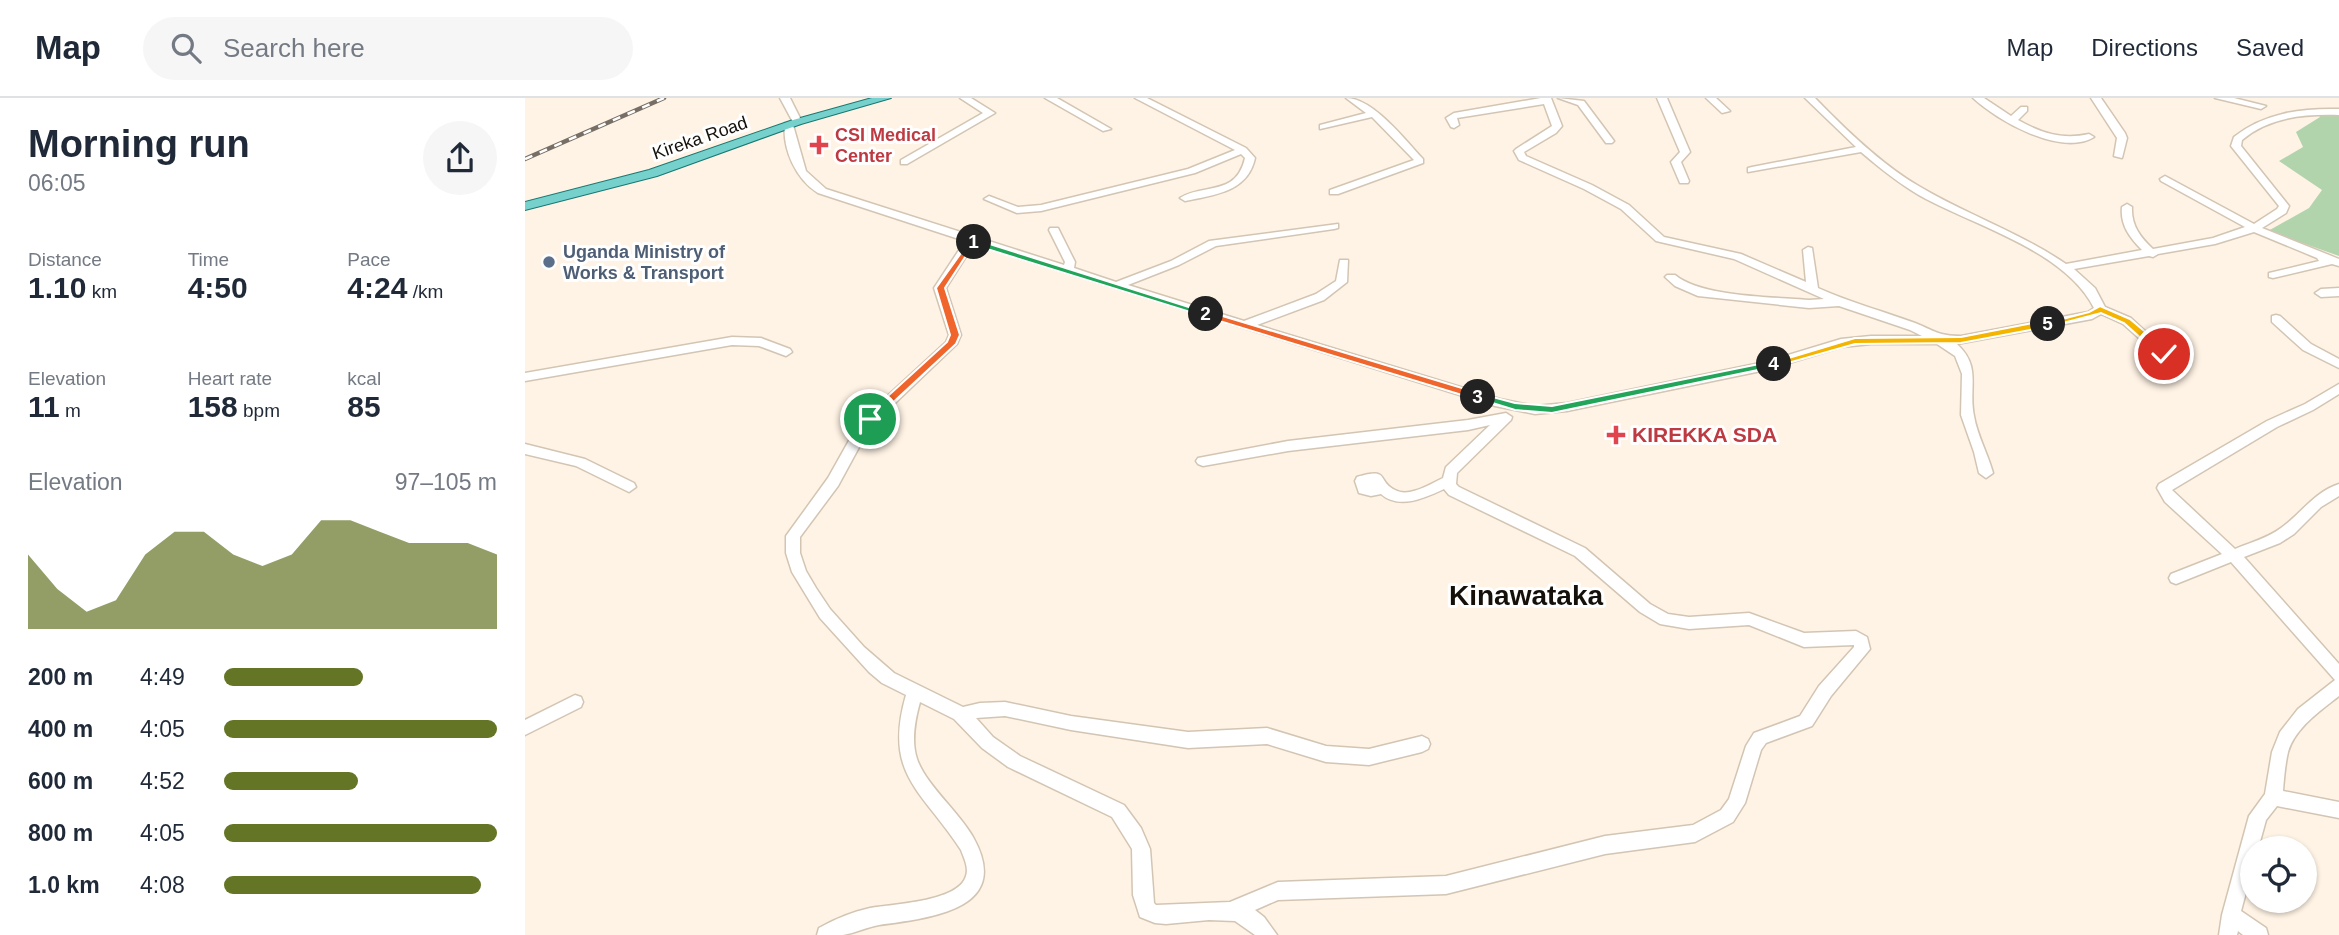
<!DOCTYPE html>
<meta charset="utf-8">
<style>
body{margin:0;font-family:Helvetica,sans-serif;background:#f6f6f7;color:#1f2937;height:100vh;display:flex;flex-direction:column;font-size:26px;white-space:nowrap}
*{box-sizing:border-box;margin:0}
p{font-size:23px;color:#747a83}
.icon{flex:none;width:38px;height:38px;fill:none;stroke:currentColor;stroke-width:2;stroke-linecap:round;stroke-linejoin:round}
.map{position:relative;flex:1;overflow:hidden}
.details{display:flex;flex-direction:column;background:#fff;width:525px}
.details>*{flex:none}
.tools{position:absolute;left:1715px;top:738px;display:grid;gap:14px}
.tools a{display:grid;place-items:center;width:77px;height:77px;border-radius:50%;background:#fff;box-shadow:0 2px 5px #0004;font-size:35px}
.pin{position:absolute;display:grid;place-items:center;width:60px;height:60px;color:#fff;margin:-30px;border:4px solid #fff;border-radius:50%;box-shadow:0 2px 7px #0007}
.km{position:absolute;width:35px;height:35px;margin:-18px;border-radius:50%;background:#222;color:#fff;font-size:19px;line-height:35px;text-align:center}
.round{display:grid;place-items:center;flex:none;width:74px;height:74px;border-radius:37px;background:#f6f6f7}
.summary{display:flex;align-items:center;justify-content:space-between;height:119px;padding:0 28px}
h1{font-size:38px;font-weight:800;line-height:52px}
.metrics{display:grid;grid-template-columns:repeat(3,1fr);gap:10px;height:119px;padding:7px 28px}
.metrics div{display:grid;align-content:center}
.metrics b{font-size:30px;font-weight:800}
.metrics small{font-size:19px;font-weight:400}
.metrics p{font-size:19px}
.chart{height:196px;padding:14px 28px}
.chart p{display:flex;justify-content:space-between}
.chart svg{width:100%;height:126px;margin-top:7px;fill:#647625;opacity:.7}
ul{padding:0 28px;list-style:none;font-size:23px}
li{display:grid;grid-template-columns:112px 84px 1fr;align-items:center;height:52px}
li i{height:18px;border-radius:9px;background:#647625}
header{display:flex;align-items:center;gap:42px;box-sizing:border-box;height:98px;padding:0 35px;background:#fff;border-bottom:2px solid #e0e1e3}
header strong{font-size:33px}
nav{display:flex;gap:38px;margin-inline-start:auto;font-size:24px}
.search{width:490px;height:63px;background:#f6f6f7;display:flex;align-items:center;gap:18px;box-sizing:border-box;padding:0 24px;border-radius:38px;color:#747a83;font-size:26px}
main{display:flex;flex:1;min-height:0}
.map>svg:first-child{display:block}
.green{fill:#b2d4ac}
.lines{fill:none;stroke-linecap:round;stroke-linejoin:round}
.minor-casing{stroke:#d3c5b3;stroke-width:3}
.major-casing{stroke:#187872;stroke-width:2}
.minor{fill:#fff;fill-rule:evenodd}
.major{fill:#76d0cc;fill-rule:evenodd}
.rail-casing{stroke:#776f66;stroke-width:4.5}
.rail{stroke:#fff;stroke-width:2.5;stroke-dasharray:8;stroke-linecap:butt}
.split-1{fill:#f0652b;stroke:#fff;stroke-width:2}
.split-2{fill:#22a559;stroke:#fff;stroke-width:2}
.split-3{fill:#f0652b;stroke:#fff;stroke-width:2}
.split-4{fill:#22a559;stroke:#fff;stroke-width:2}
.split-5{fill:#f5b400;stroke:#fff;stroke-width:2}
.split-6{fill:#f5b400;stroke:#fff;stroke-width:2}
.health-dot{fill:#e0444e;stroke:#fff;stroke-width:2.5}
.service-dot{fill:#5c6f8a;stroke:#fff;stroke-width:2.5}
.labels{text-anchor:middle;stroke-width:6;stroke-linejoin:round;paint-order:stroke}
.far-health-label{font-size:18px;font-weight:bold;fill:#be3a42;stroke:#fff;text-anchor:start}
.far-street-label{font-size:18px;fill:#15100a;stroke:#fff}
.far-service-label{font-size:18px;font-weight:bold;fill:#4e5e75;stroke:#fff;text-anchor:start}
.health-label{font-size:21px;font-weight:bold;fill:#be3a42;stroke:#fff;text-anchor:start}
.district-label{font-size:28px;font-weight:bold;fill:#15100a;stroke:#fff}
</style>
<header>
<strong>Map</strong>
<div class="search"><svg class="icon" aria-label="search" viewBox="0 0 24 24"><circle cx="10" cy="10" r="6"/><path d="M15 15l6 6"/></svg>Search here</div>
<nav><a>Map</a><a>Directions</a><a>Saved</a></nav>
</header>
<main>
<section class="details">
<div class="summary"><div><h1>Morning run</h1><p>06:05</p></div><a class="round"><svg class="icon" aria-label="share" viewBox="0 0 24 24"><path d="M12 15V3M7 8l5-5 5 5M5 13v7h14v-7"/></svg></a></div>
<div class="metrics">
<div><p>Distance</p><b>1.10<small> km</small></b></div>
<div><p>Time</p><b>4:50</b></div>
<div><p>Pace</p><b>4:24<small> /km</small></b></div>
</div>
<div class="metrics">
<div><p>Elevation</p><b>11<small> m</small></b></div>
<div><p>Heart rate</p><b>158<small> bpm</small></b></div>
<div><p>kcal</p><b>85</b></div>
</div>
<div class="chart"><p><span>Elevation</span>97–105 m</p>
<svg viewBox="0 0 160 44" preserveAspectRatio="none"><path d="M0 44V18L10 30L20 38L30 34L40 18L50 10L60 10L70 18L80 22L90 18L100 6L110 6L120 10L130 14L140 14L150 14L160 18V44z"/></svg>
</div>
<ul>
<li><b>200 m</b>4:49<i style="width:51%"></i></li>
<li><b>400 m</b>4:05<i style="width:100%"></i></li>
<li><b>600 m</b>4:52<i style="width:49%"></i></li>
<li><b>800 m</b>4:05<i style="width:100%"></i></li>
<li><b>1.0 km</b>4:08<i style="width:94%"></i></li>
</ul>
</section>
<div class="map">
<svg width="1814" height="837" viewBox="0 0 1814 837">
<rect width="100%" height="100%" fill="#fff3e5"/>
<path class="green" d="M 1793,15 L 1814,16 L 1814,158 L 1743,133 L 1784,110 L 1797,92 L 1754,63 L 1778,49 L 1771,34 L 1795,19 Z"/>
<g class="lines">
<g class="minor-casing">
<g id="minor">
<path d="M 255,0 L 265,0 L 277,24 L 275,26 L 269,26 Z"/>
<path d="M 435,0 L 446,0 L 470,15 L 382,66 L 376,66 L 376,62 L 458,15 Z"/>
<path d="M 520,0 L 532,0 L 586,31 L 578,33 Z"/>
<path d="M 610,0 L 622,0 L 721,50 L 730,60 C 723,94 689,97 660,103 L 655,100 C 679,85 711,99 720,60 L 716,56 L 670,75 L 516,113 L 492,115 L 459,101 L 464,98 L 493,109 L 516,107 L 663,71 L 710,52 Z"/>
<path d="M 821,0 C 848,0 880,42 898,61 L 898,65 L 813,96 L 805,96 L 805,92 L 889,62 L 847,19 L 795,31 L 795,27 L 841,15 Z"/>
<path d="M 1016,0 L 1026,0 L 1037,28 L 1031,35 L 999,54 L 1001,58 L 1067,87 L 1104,107 L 1139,139 L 1216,156 L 1281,184 L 1278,152 L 1283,149 L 1287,150 L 1293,190 C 1324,204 1357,213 1390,225 C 1410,233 1413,238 1436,238 L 1563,214 L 1569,210 C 1541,154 1454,129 1401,101 C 1377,88 1356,71 1336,54 L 1223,74 L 1223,70 L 1227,69 L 1331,49 L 1280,0 L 1290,0 C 1319,30 1356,66 1392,87 C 1440,116 1494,134 1541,166 L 1617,152 C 1605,140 1595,127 1597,109 L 1602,106 L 1607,109 C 1606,127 1615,139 1628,151 L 1688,140 L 1720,129 L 1636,83 L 1635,81 L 1640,78 L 1729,126 L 1752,111 L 1754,108 L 1706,48 L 1709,39 C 1739,15 1776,10 1814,11 L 1814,17 C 1779,16 1744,19 1717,42 L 1716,48 L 1764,108 L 1761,115 L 1737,130 L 1814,161 L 1814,168 L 1807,166 L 1748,180 L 1744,179 L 1744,175 L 1794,163 L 1792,160 L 1729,134 L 1690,146 L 1633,156 L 1628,159 L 1624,158 L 1549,171 L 1570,190 L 1580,209 L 1606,220 L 1645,256 L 1643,259 L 1635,259 L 1598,226 L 1576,216 L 1567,221 L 1432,246 C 1457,269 1443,289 1449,318 C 1452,337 1463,356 1468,375 L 1461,380 L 1454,375 L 1449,354 L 1436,317 L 1437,276 L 1430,258 L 1412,246 L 1346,246 L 1317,249 L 1241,272 L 1042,313 L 1010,316 L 970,308 L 449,146 L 421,190 L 436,237 L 432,246 L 345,329 L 313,388 L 275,439 L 275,455 L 281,473 L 291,490 L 305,511 L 339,549 L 369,575 L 438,609 L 455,605 L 480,604 L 546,618 L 663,634 L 742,630 L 801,648 L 844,651 L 897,638 L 903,641 L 905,646 L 903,651 L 897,654 L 844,667 L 801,664 L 742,646 L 663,650 L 546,632 L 480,618 L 451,620 L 468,639 L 495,658 L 599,707 L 616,730 L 625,751 L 629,805 L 631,807 L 705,804 L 753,784 L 921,778 L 1080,738 L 1168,727 L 1196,712 L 1204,701 L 1221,648 L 1229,635 L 1275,618 L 1294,588 L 1329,549 L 1329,547 L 1279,549 L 1224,527 L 1164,531 L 1135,526 L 1115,514 L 1050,458 L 924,397 L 919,391 C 900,400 874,412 856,396 L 846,398 L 834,395 L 830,383 L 832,379 C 866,369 851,383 870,392 C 884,400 905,386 918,380 L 921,369 L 965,327 L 943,332 L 763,353 L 678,368 L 673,366 L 671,363 L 673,360 L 763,343 L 943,322 L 981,315 L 987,319 L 986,322 L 932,375 L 931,386 L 934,389 L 1060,450 L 1125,506 L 1143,516 L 1164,519 L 1224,515 L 1279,535 L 1331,533 L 1342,539 L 1345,551 L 1306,598 L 1287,628 L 1241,645 L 1236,652 L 1220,705 L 1208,724 L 1170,744 L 1080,756 L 921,796 L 753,802 L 730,812 L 739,819 L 752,837 L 730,837 L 710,823 L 684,822 L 641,826 L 630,825 L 615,819 L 608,797 L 607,751 L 587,719 L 483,669 L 457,650 L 429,621 L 395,604 C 390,622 386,643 392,661 C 401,687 434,714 448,739 C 489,812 405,820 354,827 C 342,829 330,835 318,837 C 310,837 300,837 292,837 L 294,830 C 310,821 327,814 345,810 C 367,806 434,804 441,778 C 444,770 439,760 436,752 C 397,692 358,677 381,597 L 357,585 L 344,574 L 295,520 L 267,474 L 261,455 L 261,438 L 303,380 L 335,323 L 421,244 L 424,237 L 409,190 L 440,143 L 293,95 C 271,81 257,51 260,25 L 268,27 L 281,73 L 301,91 L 539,167 L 540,164 L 524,132 L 525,130 L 533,130 L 550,164 L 549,170 L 591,184 L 646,163 L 684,143 L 813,126 L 813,130 L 809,131 L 691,148 L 654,167 L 603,187 L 719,223 L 791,196 L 811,183 L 815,162 L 823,162 L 822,184 L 799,202 L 732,227 L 975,301 L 1010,308 L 1042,305 L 1240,264 L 1316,241 L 1346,238 L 1397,238 L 1385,232 L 1314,208 L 1284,210 L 1173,198 L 1150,188 L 1140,179 L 1142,177 L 1150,177 C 1176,199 1249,199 1284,202 L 1299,201 L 1209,161 L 1131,143 L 1096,111 L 1059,91 L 994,62 L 989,53 L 991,51 L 1027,28 L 1019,6 L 932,20 L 934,27 L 929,30 L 926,29 L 921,20 L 929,15 Z"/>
<path d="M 1033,0 L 1059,3 L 1089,43 L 1087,45 L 1081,45 L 1053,7 Z"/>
<path d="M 1132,0 L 1142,0 L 1165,54 L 1156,64 L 1164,83 L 1163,85 L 1155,85 L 1146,64 L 1155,54 Z"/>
<path d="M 1181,0 L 1191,0 L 1205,13 L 1197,15 Z"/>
<path d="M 1448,0 L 1459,0 L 1486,18 L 1496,9 L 1502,9 L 1502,13 L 1493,22 C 1516,35 1537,42 1564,36 L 1569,39 C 1536,59 1473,23 1448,0 Z"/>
<path d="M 1566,0 L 1576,0 L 1600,35 L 1602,40 L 1597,60 L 1589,58 L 1592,40 Z"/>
<path d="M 1690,0 L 1709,0 L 1741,8 L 1736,11 Z"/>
<path d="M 1814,190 L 1814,198 L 1796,199 L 1790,195 L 1796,191 Z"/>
<path d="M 1751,217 L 1755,218 L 1786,246 L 1814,261 L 1814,270 L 1778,252 L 1747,224 L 1747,218 Z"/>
<path d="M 207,239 L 236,240 L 265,251 L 267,254 L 261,258 L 234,248 L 207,247 L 0,283 L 0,275 Z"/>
<path d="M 1814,286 L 1814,296 L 1788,312 L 1752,329 L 1647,392 L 1710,451 C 1726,444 1743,440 1756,430 C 1777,415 1789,394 1814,386 L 1814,398 L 1796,409 L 1769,436 L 1755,445 L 1719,459 L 1814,566 L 1814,598 C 1795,613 1770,630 1763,654 C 1760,667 1759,680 1758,693 L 1814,704 L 1814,720 L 1752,708 L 1741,722 L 1733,751 L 1727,751 L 1727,772 L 1716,813 L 1741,830 L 1743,837 L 1718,837 L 1713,833 L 1712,837 L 1694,837 L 1697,817 L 1724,718 L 1740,696 L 1747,654 L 1755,634 L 1773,611 L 1810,582 L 1706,464 L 1651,486 L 1646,484 L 1644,480 L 1646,476 L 1697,456 L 1640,404 L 1632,390 L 1634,386 L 1742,323 L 1780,306 Z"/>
<path d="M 0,346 L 60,361 L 109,385 L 111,389 L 104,394 L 51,368 L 0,356 Z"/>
<path d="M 50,597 L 56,599 L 58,604 L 56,609 L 0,637 L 0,622 Z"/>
</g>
</g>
<g class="major-casing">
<path id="major" d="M 347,0 L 366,0 L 276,26 L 132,78 L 0,112 L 0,104 L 124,72 L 268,22 Z"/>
</g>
<use href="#minor" class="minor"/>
<use href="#major" class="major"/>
<g class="rail-casing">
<path id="rail" d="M 0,61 L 139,0"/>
</g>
<use href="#rail" class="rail"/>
</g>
<path class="split-1" d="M 446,141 L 454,144 L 448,147 L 420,190 L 435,237 L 431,246 L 348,323 L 341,323 L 341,318 L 422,244 L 425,237 L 411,190 Z"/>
<path class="split-2" d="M 446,142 L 452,142 L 686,216 L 678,218 L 446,146 Z"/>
<path class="split-3" d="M 681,213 L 957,296 L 958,299 L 950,301 L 678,218 L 676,216 Z"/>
<path class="split-4" d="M 1249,263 L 1252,263 L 1252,268 L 1027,315 L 990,312 L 948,299 L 953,295 L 990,305 L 1027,308 Z"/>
<path class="split-5" d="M 1523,222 L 1528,226 L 1526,228 L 1436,245 L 1330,246 L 1249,269 L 1244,266 L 1330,240 L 1436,239 Z"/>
<path class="split-6" d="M 1575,208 L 1605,221 L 1643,253 L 1643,258 L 1636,258 L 1599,225 L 1576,215 L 1523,229 L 1518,226 L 1564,214 Z"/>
<g class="health-dot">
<path d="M290.5 36.5h7v7h7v7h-7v7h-7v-7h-7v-7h7z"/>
<path d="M1087.5 326.5h7v7h7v7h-7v7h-7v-7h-7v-7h7z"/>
</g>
<circle class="service-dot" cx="24" cy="164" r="7"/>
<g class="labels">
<g class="far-health-label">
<text x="310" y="43">CSI Medical<tspan x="310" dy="21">Center</tspan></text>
</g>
<g class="far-street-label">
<text transform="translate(175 40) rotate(-19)" y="6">Kireka Road</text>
</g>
<g class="far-service-label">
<text x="38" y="160">Uganda Ministry of<tspan x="38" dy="21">Works &amp; Transport</tspan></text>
</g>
<g class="health-label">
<text x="1107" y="344">KIREKKA SDA</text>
</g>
<g class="district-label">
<text x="1001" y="507">Kinawataka</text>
</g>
</g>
</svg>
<div class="tools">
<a><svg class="icon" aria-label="locate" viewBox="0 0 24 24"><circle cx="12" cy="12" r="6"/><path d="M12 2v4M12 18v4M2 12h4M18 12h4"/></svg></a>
</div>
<div class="pin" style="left:345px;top:321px;background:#1e9e55"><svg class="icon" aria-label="arrive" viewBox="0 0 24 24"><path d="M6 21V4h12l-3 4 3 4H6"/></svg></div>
<div class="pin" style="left:1639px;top:256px;background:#d93025"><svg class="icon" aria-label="check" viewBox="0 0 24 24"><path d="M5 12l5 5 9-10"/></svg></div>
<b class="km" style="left:449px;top:144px">1</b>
<b class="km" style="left:681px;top:216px">2</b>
<b class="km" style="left:953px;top:299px">3</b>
<b class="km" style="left:1249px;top:266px">4</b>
<b class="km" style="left:1523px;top:226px">5</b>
</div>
</main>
